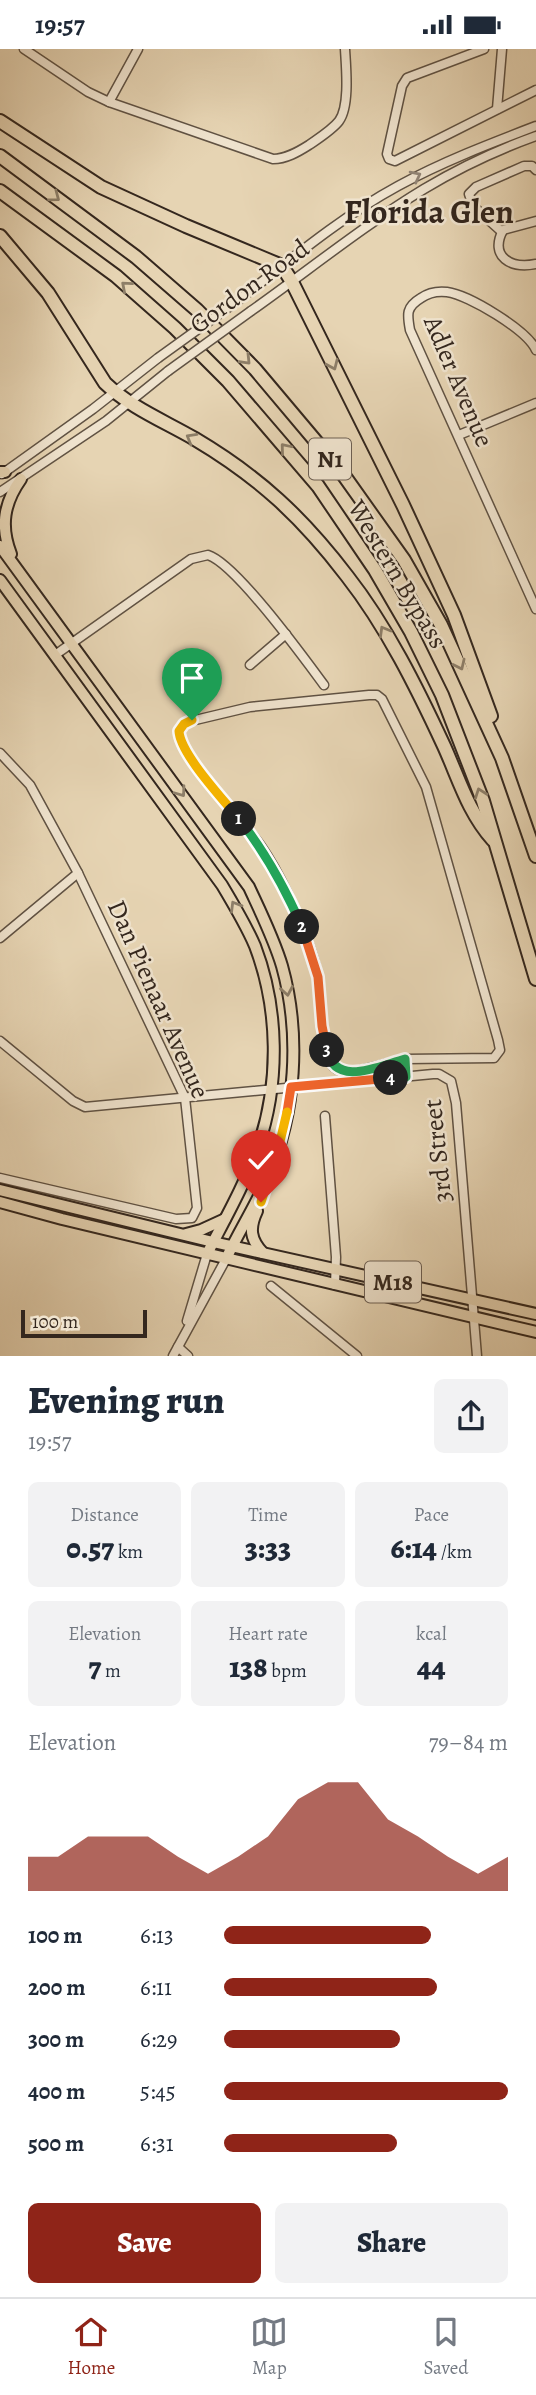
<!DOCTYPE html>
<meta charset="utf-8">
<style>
body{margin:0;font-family:Alegreya,serif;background:#f2f2f3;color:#1f2937;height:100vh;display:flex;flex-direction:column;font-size:26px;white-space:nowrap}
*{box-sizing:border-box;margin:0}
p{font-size:23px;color:#747a83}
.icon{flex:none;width:38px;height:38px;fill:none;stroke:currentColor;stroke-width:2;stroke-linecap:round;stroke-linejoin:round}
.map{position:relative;height:1307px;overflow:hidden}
.sheet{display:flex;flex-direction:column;background:#fff;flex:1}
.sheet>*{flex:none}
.scale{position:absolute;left:21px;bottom:18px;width:126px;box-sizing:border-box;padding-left:7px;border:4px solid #34271e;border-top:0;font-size:19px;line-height:24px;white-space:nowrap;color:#34271e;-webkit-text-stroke:5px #efe3ce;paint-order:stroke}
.pin{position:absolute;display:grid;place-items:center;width:60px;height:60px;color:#fff;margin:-72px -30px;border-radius:50% 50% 50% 0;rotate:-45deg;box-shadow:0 0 7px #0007}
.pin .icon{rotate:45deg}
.km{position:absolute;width:35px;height:35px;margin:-18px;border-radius:50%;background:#222;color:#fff;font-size:19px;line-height:35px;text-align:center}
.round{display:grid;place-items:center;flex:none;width:74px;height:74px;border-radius:10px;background:#f2f2f3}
.summary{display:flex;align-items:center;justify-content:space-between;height:119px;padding:0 28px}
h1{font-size:38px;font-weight:800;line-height:52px}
.metrics{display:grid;grid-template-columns:repeat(3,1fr);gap:10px;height:119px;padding:7px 28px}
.metrics div{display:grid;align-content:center;border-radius:10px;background:#f2f2f3;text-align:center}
.metrics b{font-size:30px;font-weight:800}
.metrics small{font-size:19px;font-weight:400}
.metrics p{font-size:19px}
.chart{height:196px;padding:14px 28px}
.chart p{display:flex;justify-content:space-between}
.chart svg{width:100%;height:126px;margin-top:7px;fill:#8f2418;opacity:.7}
.button{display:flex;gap:14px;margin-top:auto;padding:14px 28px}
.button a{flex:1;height:80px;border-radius:10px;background:#8f2418;color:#fff;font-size:28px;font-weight:800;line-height:80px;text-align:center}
.button a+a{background:#f2f2f3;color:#1f2937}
ul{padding:0 28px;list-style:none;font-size:23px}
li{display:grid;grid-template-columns:112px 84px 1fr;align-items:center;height:52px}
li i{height:18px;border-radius:9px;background:#8f2418}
.status{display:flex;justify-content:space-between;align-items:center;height:49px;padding:0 35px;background:#fff;direction:ltr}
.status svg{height:19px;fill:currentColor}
.tabs{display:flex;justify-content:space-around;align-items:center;height:98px;border-top:2px solid #e0e1e3;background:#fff;font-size:19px;color:#747a83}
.tabs a{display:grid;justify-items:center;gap:4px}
.tabs .current{color:#8f2418}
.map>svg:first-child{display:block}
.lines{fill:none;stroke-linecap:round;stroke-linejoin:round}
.minor-casing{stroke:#605243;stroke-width:11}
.major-casing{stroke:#34271e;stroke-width:14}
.highway-casing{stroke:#34271e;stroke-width:16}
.minor{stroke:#efe3ce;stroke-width:8}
.major{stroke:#e6d4b3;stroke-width:10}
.highway{stroke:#e6d4b3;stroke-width:12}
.minor-bridge-casing{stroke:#605243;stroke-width:11;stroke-linecap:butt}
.minor-bridge{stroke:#efe3ce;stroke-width:8}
.oneway{stroke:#928576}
.oneway2{stroke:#8d7e68}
.split-1-casing{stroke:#fff;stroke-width:14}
.split-2-casing{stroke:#fff;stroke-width:14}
.split-3-casing{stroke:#fff;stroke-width:14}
.split-4-casing{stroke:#fff;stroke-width:14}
.split-5-casing{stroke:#fff;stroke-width:14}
.split-6-casing{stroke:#fff;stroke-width:14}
.split-1{stroke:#f5b400;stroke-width:9}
.split-2{stroke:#22a559;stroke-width:9}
.split-3{stroke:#f0652b;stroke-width:9}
.split-4{stroke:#22a559;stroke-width:9}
.split-5{stroke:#f0652b;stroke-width:9}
.split-6{stroke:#f5b400;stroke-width:9}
.labels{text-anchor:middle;stroke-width:5;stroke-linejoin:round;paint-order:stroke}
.shield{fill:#efe3ce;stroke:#6c5f53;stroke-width:2}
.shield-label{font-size:24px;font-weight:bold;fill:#34271e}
.street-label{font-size:26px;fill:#34271e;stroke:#efe3ce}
.district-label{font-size:33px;font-weight:bold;fill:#34271e;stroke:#efe3ce}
</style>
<div class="status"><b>19:57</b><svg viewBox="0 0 49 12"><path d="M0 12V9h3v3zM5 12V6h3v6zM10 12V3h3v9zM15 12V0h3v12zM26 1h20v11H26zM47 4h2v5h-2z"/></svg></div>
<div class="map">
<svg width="536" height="1307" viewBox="0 0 536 1307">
<rect width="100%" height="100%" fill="#e6d4b3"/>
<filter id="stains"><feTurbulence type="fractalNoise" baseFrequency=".00286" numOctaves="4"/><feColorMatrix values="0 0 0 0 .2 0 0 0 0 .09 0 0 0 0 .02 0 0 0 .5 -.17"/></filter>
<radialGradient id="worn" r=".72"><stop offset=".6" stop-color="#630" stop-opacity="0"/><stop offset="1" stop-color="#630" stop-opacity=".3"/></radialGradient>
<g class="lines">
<g class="minor-casing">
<g id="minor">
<path d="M 24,0 L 88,43 L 109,53 L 273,110 C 286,110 298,103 309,96 C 319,89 332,81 339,72 C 350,57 346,18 345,0"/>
<path d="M 484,0 L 407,29 L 402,37 L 387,105 L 389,110 L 395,112 L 536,41"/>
<path d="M 109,53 L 138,0"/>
<path d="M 497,60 L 502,0"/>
<path d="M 536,172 L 503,181 C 489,208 511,220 536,215"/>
<path d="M 502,183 L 473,157 L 469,145 L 476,138 L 524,117 L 532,117 L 536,121"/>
<path d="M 240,250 C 290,211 341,168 398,137 C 442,113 489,95 536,77"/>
<path d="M 251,262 C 309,221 363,177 424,140 C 459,119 497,101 536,87"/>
<path d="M 536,301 C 527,281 469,246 447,243 C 438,242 428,244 421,249 C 406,258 407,265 410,281 L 536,560"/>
<path d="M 459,386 L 536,354"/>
<path d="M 2,425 L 93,360 L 158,309"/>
<path d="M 0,443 L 106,372 L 168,322"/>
<path d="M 55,606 L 191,510 L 208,506 C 236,515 304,609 324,636"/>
<path d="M 250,616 L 286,585"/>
<path d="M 369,646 L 377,646 L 382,650 L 426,738 L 498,991 L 500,1001 L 494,1009 L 405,1010 L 353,1023 C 345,1023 339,1023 333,1017 C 320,1002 321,949 318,928 C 316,917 312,904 308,893 C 295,860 281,826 261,797 C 239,766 189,720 179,686 L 181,678 L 187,673 L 250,658 Z"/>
<path d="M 0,704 L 30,736 L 78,824 L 185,1049 L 197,1159 L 192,1169 L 176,1170 L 0,1129"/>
<path d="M 0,889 L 78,824"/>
<path d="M 0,992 L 73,1052 L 85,1058 L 433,1025 L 439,1025 L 451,1032 L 456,1054 L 477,1307"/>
<path d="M 325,1067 L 336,1208 L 335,1236"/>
<path d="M 271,1237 L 357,1307"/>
<path d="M 187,1272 L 207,1205"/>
<path d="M 178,1298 L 188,1307"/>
<path d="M 173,1307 L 226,1210"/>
</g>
</g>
<g class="major-casing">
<g id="major">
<path d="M 0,423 L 5,423"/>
<path d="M 0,497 L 249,838 C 261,864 274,890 282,917 C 301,985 296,1064 268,1128 C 256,1156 239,1182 226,1210"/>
<path d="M 11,505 C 0,477 4,454 21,430"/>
<path d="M 0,531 L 222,836 C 234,856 246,876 255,897 C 279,960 280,1034 258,1098 C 245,1135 225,1170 207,1205"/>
<path d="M 0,1141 L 213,1193 L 536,1265"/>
<path d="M 0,1153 L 62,1170 L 536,1283"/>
<path d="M 257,1162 C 249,1179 250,1190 263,1204"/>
<path d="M 186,1185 L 201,1181 L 225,1170"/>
</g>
</g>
<g class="highway-casing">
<g id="highway">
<path d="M 0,72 L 101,138 L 186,177 L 282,217 L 292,233 L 403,456 L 454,566 L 491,667"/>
<path d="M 0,107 L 136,208 L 197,261 L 255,320 L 340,421 L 404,511 L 441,576 L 502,709 L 536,807"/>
<path d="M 0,142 L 116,227 L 175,279 L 228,332 L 318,437 L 375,521 L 411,583 L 442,646 L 483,752 L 536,930"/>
<path d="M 0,187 L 48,244 L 105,334 C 131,359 164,372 195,390 C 259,428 302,468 347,527 C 387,578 417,639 444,697 C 459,730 468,763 493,791"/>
</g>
</g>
<use href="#minor" class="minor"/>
<use href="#major" class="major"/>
<use href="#highway" class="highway"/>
<g class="minor-bridge-casing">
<g id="minor-bridge">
<path d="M 158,309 L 240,250"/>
<path d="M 168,322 L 251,262"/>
</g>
</g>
<use href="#minor-bridge" class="minor-bridge"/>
</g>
<defs><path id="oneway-chevron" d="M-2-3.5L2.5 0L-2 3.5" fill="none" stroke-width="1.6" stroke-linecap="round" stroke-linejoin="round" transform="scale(1.75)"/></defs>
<use class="oneway" href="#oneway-chevron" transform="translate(416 127) rotate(-27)"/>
<g class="oneway2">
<use href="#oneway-chevron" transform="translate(55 148) rotate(37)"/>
<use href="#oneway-chevron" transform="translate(126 237) rotate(-139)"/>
<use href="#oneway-chevron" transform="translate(246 311) rotate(46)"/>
<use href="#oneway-chevron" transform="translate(333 316) rotate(66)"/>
<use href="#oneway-chevron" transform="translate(191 389) rotate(-150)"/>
<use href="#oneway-chevron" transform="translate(285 399) rotate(-130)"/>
<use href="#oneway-chevron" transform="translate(384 582) rotate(-120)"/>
<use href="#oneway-chevron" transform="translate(460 616) rotate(65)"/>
<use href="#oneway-chevron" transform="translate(181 743) rotate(54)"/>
<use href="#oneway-chevron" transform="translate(480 744) rotate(-110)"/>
<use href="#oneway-chevron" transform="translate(235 857) rotate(-121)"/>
<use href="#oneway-chevron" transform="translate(287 942) rotate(80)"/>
</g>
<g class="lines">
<g class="split-1-casing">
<path id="split-1" d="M 192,671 L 184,675 L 179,682 C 180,705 224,751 239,770"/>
</g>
<g class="split-2-casing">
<path id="split-2" d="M 239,770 C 266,804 285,839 302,878"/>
</g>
<g class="split-3-casing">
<path id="split-3" d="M 302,878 L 318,928 L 322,977 L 327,1001"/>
</g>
<g class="split-4-casing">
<path id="split-4" d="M 327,1001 C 335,1039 379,1017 405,1010 L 406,1028 L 391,1029"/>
</g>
<g class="split-5-casing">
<path id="split-5" d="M 287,1063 L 291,1038 L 391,1029"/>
</g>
<g class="split-6-casing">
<path id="split-6" d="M 261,1153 L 278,1101 L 287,1063"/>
</g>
<use href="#split-1" class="split-1"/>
<use href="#split-2" class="split-2"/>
<use href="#split-3" class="split-3"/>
<use href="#split-4" class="split-4"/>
<use href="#split-5" class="split-5"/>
<use href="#split-6" class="split-6"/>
</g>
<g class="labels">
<g class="shield">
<rect x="309" y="389.5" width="42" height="41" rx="5"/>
<rect x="365" y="1212.5" width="56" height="41" rx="5"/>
</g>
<g class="shield-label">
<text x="330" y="418">N1</text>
<text x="393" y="1241">M18</text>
</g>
<g class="street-label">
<text transform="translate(249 237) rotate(-36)" y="9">Gordon Road</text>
<text transform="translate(459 332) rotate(67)" y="9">Adler Avenue</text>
<text transform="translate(398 525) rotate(59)" y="9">Western Bypass</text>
<text transform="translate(159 950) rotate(66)" y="9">Dan Pienaar Avenue</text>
<text transform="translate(437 1102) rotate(-96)" y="9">3rd Street</text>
</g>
<g class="district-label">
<text x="429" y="174">Florida Glen</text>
</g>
</g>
<rect width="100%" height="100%" filter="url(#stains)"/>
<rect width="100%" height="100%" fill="url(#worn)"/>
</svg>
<div class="scale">100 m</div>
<div class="pin" style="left:192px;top:671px;background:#1e9e55"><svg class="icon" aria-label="arrive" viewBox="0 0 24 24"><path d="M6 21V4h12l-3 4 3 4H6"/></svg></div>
<div class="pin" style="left:261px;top:1153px;background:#d93025"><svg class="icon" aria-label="check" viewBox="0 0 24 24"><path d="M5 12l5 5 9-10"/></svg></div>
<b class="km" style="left:239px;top:770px">1</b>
<b class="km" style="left:302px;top:878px">2</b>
<b class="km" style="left:327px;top:1001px">3</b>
<b class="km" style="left:391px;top:1029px">4</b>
</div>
<section class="sheet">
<div class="summary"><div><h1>Evening run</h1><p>19:57</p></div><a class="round"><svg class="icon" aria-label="share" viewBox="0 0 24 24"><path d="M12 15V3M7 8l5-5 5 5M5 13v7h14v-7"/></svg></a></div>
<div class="metrics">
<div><p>Distance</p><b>0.57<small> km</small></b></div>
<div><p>Time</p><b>3:33</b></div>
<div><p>Pace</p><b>6:14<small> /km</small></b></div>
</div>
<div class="metrics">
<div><p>Elevation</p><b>7<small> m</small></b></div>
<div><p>Heart rate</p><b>138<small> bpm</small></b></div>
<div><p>kcal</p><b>44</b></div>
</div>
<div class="chart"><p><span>Elevation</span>79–84 m</p>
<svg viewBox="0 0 160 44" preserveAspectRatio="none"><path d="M0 44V32L10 32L20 25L30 25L40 25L50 32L60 38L70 32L80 25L90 12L100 6L110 6L120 19L130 25L140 32L150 38L160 32V44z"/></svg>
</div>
<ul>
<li><b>100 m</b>6:13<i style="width:73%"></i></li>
<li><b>200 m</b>6:11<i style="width:75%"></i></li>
<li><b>300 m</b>6:29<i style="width:62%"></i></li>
<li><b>400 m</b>5:45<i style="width:100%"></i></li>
<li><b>500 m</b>6:31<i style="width:61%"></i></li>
</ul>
<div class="button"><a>Save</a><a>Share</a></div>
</section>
<nav class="tabs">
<a class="current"><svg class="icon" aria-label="home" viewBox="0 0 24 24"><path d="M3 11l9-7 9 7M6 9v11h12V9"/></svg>Home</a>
<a><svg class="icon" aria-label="map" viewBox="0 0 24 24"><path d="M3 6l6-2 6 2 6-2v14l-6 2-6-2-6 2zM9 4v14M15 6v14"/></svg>Map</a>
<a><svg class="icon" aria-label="saved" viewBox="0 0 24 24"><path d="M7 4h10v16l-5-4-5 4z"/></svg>Saved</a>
</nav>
